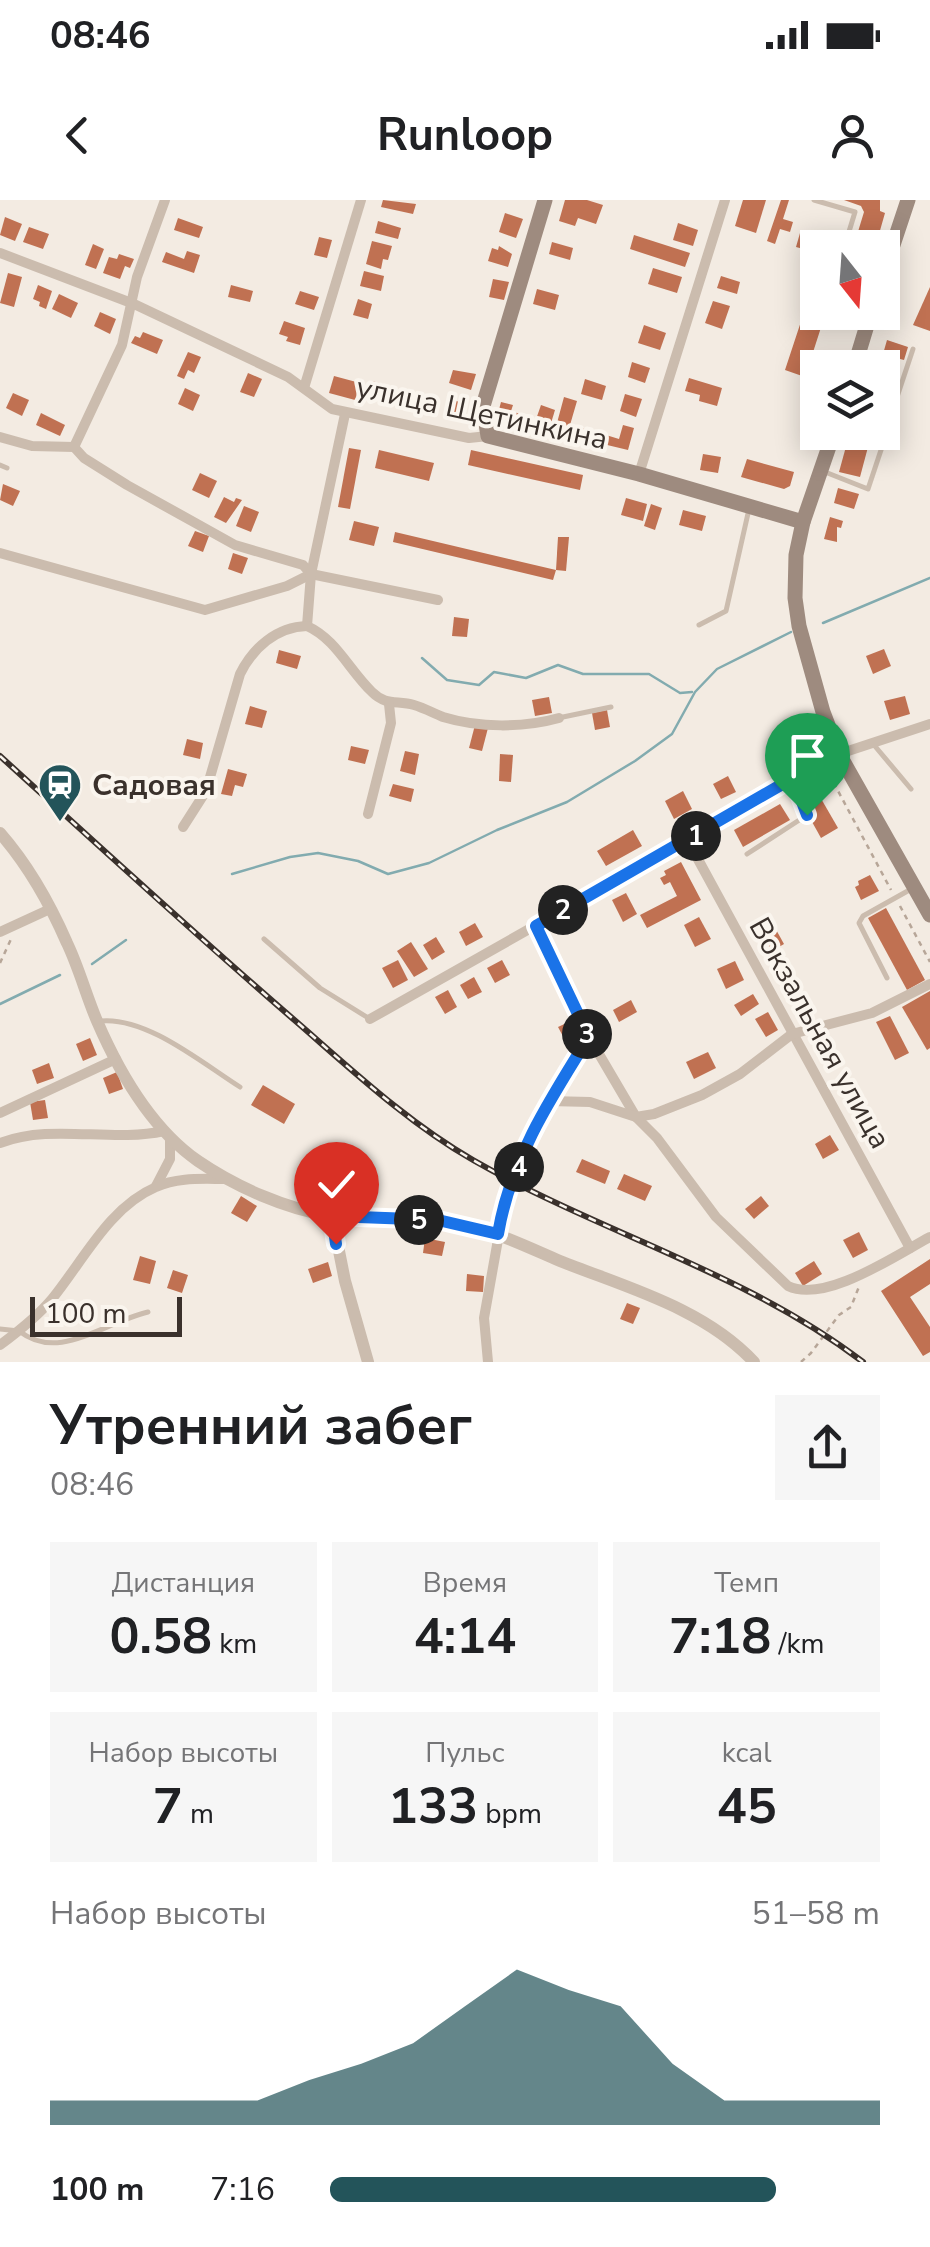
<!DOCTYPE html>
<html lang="ru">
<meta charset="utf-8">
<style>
body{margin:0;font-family:"Nunito Sans",sans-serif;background:#f6f6f6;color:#202124;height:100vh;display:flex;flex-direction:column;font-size:38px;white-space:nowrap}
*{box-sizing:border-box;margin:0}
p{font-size:32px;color:#757577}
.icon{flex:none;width:55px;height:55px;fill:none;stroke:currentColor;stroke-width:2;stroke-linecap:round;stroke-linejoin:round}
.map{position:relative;height:1162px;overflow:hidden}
.drawer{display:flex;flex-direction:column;background:#fff;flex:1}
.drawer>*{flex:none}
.needle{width:65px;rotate:163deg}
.fabs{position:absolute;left:800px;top:30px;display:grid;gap:20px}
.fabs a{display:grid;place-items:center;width:100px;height:100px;border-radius:0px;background:#fff;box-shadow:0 5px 25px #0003;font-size:50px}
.scale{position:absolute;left:30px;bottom:25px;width:152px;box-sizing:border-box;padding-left:10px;border:5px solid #3a312c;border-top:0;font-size:28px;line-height:35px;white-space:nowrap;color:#3a312c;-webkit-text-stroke:8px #faf5ee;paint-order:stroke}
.pin{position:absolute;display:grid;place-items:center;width:85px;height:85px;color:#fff;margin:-102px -42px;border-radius:50% 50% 50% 0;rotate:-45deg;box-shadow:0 0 10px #0007}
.pin .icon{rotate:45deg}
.km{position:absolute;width:50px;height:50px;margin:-25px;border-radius:50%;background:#222;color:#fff;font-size:28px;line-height:50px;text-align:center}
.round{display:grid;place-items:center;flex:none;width:105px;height:105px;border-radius:0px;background:#f6f6f6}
.overview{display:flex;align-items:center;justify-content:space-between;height:170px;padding:0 50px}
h1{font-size:55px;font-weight:700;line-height:75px}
.metrics{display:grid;grid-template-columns:repeat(3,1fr);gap:15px;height:170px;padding:10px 50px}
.metrics div{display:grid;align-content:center;border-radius:0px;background:#f6f6f6;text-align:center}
.metrics b{font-size:50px;font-weight:700}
.metrics small{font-size:28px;font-weight:400}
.metrics p{font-size:28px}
.chart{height:280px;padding:20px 50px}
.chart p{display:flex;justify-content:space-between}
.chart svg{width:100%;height:180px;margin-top:10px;fill:#23545a;opacity:.7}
ul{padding:0 50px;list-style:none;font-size:32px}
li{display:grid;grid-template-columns:160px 120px 1fr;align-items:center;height:75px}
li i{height:25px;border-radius:12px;background:#23545a}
.status{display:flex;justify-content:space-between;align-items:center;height:70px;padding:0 50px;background:#fff;direction:ltr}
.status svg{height:28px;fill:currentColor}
header{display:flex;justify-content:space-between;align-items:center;height:130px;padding:0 50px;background:#fff;font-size:45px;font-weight:700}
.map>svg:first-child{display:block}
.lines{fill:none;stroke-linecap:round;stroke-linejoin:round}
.stream{stroke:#82abaf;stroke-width:2.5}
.building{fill:#c07152}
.path{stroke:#b7a698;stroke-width:2.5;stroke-dasharray:5 5;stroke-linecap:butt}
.service{stroke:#cbbcae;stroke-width:5}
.minor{stroke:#cbbcae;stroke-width:10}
.tertiary{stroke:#cbbcae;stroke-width:12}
.secondary{stroke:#9e8b7f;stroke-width:15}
.rail-casing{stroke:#3a312c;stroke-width:6}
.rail{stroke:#faf5ee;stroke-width:2.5;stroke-dasharray:8;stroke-linecap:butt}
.route-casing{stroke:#fff;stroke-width:20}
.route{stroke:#1a73e8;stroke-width:12}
.labels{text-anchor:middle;stroke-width:8;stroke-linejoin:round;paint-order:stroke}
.street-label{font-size:30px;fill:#3a312c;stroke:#faf5ee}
.poi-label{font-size:30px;font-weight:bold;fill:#3a312c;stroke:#faf5ee;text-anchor:start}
</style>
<div class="status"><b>08:46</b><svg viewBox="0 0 49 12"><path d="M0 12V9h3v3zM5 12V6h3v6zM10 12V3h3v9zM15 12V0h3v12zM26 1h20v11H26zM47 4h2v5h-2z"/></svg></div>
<header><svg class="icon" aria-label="back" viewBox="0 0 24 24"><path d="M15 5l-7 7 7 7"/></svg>Runloop<svg class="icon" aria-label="person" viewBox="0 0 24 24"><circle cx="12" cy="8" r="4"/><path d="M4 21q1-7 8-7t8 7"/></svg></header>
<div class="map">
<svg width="930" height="1162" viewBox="0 0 930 1162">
<rect width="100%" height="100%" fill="#f3ebe2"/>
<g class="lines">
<g class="stream">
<path d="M 823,423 L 930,378"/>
<path d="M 422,458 L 447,480 L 479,485 L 494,472 L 526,478 L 558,465 L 583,474 L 649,474 L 680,493 L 692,492"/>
<path d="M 232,674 L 290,657 L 318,653 L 358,661 L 388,674 L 429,663 L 497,630 L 567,602 L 635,561 L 672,534 L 695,492 L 717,469 L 791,432"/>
<path d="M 92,764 L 126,740"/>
<path d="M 0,804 L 60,775"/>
</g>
</g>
<g class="building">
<path d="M 383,0 L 416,4 L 413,14 L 381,7 Z"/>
<path d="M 565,0 L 587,0 L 603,5 L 596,24 L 578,18 L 575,26 L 559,21 Z"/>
<path d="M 743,0 L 766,0 L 756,33 L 735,26 Z"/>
<path d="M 781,0 L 789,0 L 783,19 L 793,22 L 790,32 L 780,29 L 775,44 L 767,41 Z"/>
<path d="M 844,0 L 880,0 L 880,11 L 885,13 L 875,48 L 853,48 L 864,12 L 861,6 Z"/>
<path d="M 505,13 L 523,19 L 516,38 L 499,32 Z"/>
<path d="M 5,17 L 22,24 L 15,41 L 0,35 Z"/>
<path d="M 178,18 L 203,27 L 199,38 L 174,30 Z"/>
<path d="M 378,21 L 401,28 L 398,39 L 375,33 Z"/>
<path d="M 678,23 L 698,30 L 693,46 L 673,40 Z"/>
<path d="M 29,27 L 49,34 L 43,49 L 23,42 Z"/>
<path d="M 800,33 L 811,36 L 810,41 L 824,44 L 824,48 L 818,48 L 818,53 L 796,47 Z"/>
<path d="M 634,35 L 690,53 L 685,67 L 630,49 Z"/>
<path d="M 319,37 L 332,40 L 327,58 L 314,55 Z"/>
<path d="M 372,41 L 392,46 L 388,60 L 383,59 L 381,69 L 366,64 Z"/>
<path d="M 552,42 L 573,48 L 570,60 L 549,54 Z"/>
<path d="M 93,44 L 104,49 L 96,69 L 85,65 Z"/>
<path d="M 499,46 L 512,54 L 508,67 L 488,61 L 492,48 L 498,50 Z"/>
<path d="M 187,51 L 200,55 L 194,73 L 162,62 L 166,52 L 184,59 Z"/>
<path d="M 119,54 L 134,59 L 130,68 L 125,66 L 120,79 L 103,73 L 109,57 L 117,59 Z"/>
<path d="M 653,68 L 682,77 L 677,93 L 648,84 Z"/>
<path d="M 364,71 L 384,76 L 381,91 L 360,86 Z"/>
<path d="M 8,73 L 22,77 L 14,107 L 0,103 Z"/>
<path d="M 817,73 L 818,112 L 826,112 L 805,177 L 785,170 Z"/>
<path d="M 721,76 L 740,82 L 737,94 L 717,88 Z"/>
<path d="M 493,79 L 509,82 L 504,100 L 489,97 Z"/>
<path d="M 38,85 L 52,91 L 46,109 L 39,106 L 40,102 L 33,99 Z"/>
<path d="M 231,85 L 253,91 L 250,102 L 228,97 Z"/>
<path d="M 930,87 L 930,131 L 913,125 Z"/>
<path d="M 537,89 L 559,95 L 555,110 L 533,104 Z"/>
<path d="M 300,91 L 319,97 L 314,110 L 295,104 Z"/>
<path d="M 59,94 L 78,103 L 71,118 L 52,109 Z"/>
<path d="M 358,99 L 372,104 L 368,119 L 353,115 Z"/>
<path d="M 713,101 L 730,106 L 722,129 L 705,123 Z"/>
<path d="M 100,112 L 116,119 L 110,134 L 94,126 Z"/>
<path d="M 284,121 L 305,128 L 300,145 L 286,141 L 288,137 L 279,134 Z"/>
<path d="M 644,125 L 666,133 L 660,150 L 638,143 Z"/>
<path d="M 143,132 L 163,140 L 157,154 L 131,143 L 135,136 L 140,138 Z"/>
<path d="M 887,140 L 908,147 L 904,160 L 900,159 L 892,185 L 895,187 L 892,198 L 882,195 L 882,168 L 879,168 Z"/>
<path d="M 188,152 L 201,157 L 194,173 L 188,170 L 184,179 L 177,176 Z"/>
<path d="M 632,162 L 650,168 L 645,183 L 628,177 Z"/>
<path d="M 453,170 L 476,174 L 471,190 L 449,183 Z"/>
<path d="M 248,173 L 262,179 L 254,197 L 240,192 Z"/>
<path d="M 334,176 L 360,183 L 355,200 L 329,193 Z"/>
<path d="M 689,178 L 722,188 L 717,206 L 699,201 L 700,195 L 685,191 Z"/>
<path d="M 585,179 L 606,186 L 602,200 L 581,194 Z"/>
<path d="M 372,181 L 395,187 L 391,203 L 368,197 Z"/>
<path d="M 185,188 L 200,195 L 193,211 L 178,204 Z"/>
<path d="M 13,193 L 29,200 L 22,216 L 6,208 Z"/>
<path d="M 625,194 L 642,199 L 636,217 L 620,211 Z"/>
<path d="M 564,197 L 577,201 L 570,225 L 590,230 L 587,243 L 554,234 Z"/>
<path d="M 451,200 L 465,203 L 462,220 L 448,218 Z"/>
<path d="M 501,202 L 513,205 L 511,211 L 520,214 L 516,223 L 497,217 Z"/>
<path d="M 541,205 L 555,210 L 548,233 L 533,228 Z"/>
<path d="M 41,213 L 65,225 L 60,236 L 36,225 Z"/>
<path d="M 623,225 L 634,228 L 628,250 L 603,244 L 606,235 L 619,239 Z"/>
<path d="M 850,232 L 872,232 L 860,277 L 839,272 Z"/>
<path d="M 349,248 L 361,250 L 350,309 L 338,307 Z"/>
<path d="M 379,250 L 434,263 L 429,281 L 375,268 Z"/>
<path d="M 471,250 L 583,275 L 580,290 L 468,265 Z"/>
<path d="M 703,254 L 721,257 L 718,273 L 700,270 Z"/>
<path d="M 747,259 L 794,272 L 790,286 L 784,289 L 741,277 Z"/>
<path d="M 200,273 L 217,281 L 209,298 L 192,290 Z"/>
<path d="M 3,284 L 20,291 L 13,306 L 0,300 Z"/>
<path d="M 838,288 L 859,294 L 854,309 L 834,303 Z"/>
<path d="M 224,297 L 234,302 L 236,298 L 242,300 L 226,323 L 214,317 Z"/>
<path d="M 626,298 L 647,304 L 643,321 L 621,315 Z"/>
<path d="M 651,304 L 662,308 L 655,330 L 644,326 Z"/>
<path d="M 244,306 L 259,312 L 251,332 L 236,326 Z"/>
<path d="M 683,310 L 706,316 L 702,331 L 679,325 Z"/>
<path d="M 830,317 L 843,321 L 841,328 L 837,327 L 837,342 L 824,339 Z"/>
<path d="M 354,321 L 379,327 L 374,346 L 349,340 Z"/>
<path d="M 195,331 L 209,336 L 203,352 L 188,346 Z"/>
<path d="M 395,332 L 556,370 L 553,380 L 393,342 Z"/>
<path d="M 558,337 L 569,337 L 566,371 L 556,370 Z"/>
<path d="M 233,353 L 248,358 L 242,374 L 228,369 Z"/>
<path d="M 454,417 L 469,419 L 467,437 L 452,436 Z"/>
<path d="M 884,449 L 891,466 L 873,474 L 866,456 Z"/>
<path d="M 279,450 L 301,456 L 297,469 L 276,463 Z"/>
<path d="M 905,496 L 910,514 L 890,520 L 884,501 Z"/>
<path d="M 549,497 L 552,513 L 535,516 L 532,500 Z"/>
<path d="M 250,506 L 267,511 L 262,528 L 245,524 Z"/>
<path d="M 607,510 L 610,527 L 595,530 L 592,513 Z"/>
<path d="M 475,525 L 488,528 L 482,551 L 469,548 Z"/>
<path d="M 187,539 L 203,543 L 200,559 L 183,555 Z"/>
<path d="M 351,546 L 369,550 L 365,564 L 348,560 Z"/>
<path d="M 405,551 L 419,554 L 415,575 L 400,571 Z"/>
<path d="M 500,554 L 513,555 L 511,582 L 499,581 Z"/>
<path d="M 228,569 L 247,574 L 243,587 L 235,585 L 232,596 L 221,594 Z"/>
<path d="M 728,576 L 736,592 L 721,599 L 713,584 Z"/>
<path d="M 812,583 L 838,628 L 821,638 L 796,593 Z"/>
<path d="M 393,584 L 414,589 L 411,602 L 389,596 Z"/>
<path d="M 683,591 L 692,609 L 674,619 L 665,601 Z"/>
<path d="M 780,604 L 790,620 L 743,647 L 734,630 Z"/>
<path d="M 633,630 L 642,646 L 606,666 L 597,651 Z"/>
<path d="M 681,662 L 701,700 L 647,728 L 640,715 L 677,696 L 670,682 L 664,685 L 660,678 L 666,675 L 664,671 Z"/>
<path d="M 870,675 L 879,691 L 861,700 L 855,687 L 859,685 L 858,681 Z"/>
<path d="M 626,693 L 637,714 L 623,722 L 612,700 Z"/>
<path d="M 886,708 L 925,780 L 907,790 L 868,718 Z"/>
<path d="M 699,717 L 711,739 L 695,747 L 684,725 Z"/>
<path d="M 475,723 L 483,737 L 466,746 L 459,732 Z"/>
<path d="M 774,726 L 784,744 L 772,751 L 761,733 Z"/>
<path d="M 436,737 L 445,752 L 432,760 L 423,745 Z"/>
<path d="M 411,742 L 428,769 L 414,777 L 397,751 Z"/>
<path d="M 398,760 L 408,780 L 393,788 L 382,768 Z"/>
<path d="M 502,760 L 510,775 L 495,783 L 487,768 Z"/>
<path d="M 735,761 L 744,780 L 726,789 L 717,769 Z"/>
<path d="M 474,777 L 482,792 L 468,799 L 460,785 Z"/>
<path d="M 448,790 L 457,807 L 445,814 L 435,797 Z"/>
<path d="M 930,791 L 930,848 L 927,850 L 902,807 Z"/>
<path d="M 753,794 L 759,804 L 741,816 L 734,805 Z"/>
<path d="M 631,800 L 637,812 L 619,822 L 613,810 Z"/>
<path d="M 768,812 L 778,830 L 766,837 L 755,819 Z"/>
<path d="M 890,816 L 909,853 L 895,860 L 876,822 Z"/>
<path d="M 577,818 L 583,831 L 565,840 L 558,827 Z"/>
<path d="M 90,838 L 97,855 L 83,861 L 76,844 Z"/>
<path d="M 708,852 L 716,868 L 694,879 L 686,862 Z"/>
<path d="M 49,863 L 54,878 L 37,884 L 32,870 Z"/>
<path d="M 117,872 L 123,889 L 109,894 L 103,878 Z"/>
<path d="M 263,885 L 295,904 L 284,924 L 251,905 Z"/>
<path d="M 45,900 L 48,918 L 33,920 L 30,902 Z"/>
<path d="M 830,935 L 839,950 L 823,959 L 815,944 Z"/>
<path d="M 582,959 L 610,971 L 605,984 L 576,972 Z"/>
<path d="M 624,974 L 652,986 L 645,1001 L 617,989 Z"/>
<path d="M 241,996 L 257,1006 L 247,1022 L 231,1013 Z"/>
<path d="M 761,996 L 769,1006 L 754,1019 L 745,1009 Z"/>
<path d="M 859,1032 L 868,1050 L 853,1058 L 843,1040 Z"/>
<path d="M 425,1038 L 445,1042 L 442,1056 L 423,1053 Z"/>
<path d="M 140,1056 L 156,1061 L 150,1084 L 133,1080 Z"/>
<path d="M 930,1059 L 930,1084 L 910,1097 L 930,1127 L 930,1152 L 923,1156 L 881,1091 Z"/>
<path d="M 814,1061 L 822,1074 L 803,1086 L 795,1073 Z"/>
<path d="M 328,1062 L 332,1076 L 313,1083 L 308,1069 Z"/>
<path d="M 173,1070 L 188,1075 L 182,1093 L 167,1088 Z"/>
<path d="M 467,1074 L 484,1076 L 483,1092 L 466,1091 Z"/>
<path d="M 627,1103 L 640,1108 L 633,1124 L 620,1119 Z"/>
</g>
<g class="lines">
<g class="path">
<path d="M 829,574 L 891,690"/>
<path d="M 900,706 L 930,762"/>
<path d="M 0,763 L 12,737"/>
<path d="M 500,1023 L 515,978"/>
<path d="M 801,1162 L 811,1153 L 839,1115 L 851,1107 L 860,1084"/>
</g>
<g class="service">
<path d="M 814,0 L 855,12 L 844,48"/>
<path d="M 882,202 L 894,206 L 913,149"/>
<path d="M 0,265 L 7,268"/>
<path d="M 825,272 L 868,289 L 891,220"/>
<path d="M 699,425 L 726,411 L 749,309"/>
<path d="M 563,517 L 611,507"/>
<path d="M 874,545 L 911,589"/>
<path d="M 747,654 L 807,615 L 794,581"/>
<path d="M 264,739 L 320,788 L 370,819"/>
<path d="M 887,778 L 859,723 L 863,716 L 913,688"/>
<path d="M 100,821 C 146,816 202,863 240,887"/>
<path d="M 0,1129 L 19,1131 C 59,1162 100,1124 148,1112"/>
</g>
<g class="minor">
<path d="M 0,53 L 134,104 L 288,177 L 332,209 L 469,238 L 488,236"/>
<path d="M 304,188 L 361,0"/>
<path d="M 0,237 L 32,246 L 74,247 L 84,258 L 127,285 L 235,345 L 303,365 L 311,374 L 438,400"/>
<path d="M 74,247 L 122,145 L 137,77 L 165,0"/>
<path d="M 639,274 L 725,0"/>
<path d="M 0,353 L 205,410 L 287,386 L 311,374"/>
<path d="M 307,426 C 336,439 349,470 372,492 C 386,506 397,500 414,505 C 424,508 433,513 443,517 C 479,528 523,528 559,518"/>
<path d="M 307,426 L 311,374 L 345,214"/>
<path d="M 368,614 L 391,523 L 389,504"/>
<path d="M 183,627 L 206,591 L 240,474 C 253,448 276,427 307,426"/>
<path d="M 688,641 L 910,1048"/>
<path d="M 536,726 L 589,837 L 636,917 L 657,938 L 716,1017 L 788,1086 C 825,1104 896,1055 930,1037"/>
<path d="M 0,732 L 50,709"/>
<path d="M 370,819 L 839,554 L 930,524"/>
<path d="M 549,901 L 590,902 L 636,917 L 654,914 L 702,895 L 740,874 L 792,834 L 872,813 L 930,784"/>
<path d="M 0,913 L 116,859"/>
<path d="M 0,943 C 53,923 110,943 164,931"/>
<path d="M 518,970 L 530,934 L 589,837"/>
<path d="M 156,986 L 170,959 L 170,937"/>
<path d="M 0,1145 C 19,1131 37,1117 52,1099 C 83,1061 109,1007 156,987 C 177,977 202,979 225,979"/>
<path d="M 488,1162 L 484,1118 L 499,1034"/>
</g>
<g class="tertiary">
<path d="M 0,633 C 28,665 50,704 67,743 C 79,768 86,795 97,821 C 119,872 152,929 198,961 C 236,987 286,1009 331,1016 C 374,1023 417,1016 460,1024 C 495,1031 527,1047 560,1061 C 625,1087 704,1108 754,1162"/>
<path d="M 332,1016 L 345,1081 L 368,1162"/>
</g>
<g class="secondary">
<path d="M 545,0 L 483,206 L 488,236 L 639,274 L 803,322"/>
<path d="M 882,78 L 908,0"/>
<path d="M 854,168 L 871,112"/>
<path d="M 834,232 L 803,322 L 796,355 L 795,398 L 799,426 L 823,512 L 839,554 L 930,715"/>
</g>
<g class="rail-casing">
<path id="rail" d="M 0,556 C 99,646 198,737 299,824 C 354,872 410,924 473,960 C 600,1033 745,1072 863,1162"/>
</g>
<use href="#rail" class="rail"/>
</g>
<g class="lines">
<g class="route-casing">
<path id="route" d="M 336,1044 L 332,1016 L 438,1020 L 498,1034 C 510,961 550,899 589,837 L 536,726 L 793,578 L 807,615"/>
</g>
<use href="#route" class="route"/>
</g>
<defs>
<g id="station-pin" transform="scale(2.25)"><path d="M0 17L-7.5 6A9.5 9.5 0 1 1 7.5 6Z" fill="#23545a" stroke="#faf5ee"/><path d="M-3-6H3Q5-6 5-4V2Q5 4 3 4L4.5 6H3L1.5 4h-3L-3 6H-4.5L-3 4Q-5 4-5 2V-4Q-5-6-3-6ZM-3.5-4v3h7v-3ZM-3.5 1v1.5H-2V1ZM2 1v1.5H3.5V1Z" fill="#fff"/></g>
</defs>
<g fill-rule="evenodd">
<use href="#station-pin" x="60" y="585"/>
</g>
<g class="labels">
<g class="street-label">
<text transform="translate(482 213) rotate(12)" y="10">улица Щетинкина</text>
<text transform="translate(820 833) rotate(61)" y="10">Вокзальная улица</text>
</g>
<g class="poi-label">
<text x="92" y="595">Садовая</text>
</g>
</g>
</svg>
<div class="fabs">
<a><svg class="needle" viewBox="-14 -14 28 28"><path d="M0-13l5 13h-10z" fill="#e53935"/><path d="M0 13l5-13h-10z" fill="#757577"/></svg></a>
<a><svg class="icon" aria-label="layers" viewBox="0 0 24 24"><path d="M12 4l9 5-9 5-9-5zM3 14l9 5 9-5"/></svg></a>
</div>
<div class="scale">100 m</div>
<div class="pin" style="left:807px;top:615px;background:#1e9e55"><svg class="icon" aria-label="arrive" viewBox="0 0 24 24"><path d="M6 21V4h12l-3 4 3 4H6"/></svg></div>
<div class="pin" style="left:336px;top:1044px;background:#d93025"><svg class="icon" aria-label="check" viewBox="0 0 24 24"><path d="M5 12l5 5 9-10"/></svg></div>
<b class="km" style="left:696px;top:636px">1</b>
<b class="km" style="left:563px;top:710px">2</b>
<b class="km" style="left:587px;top:834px">3</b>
<b class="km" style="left:519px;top:967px">4</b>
<b class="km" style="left:419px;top:1020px">5</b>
</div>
<section class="drawer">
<div class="overview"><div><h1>Утренний забег</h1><p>08:46</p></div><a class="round"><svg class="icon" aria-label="share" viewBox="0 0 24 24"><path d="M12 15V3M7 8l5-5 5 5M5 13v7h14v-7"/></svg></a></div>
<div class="metrics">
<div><p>Дистанция</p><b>0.58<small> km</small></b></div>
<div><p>Время</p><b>4:14</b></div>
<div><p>Темп</p><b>7:18<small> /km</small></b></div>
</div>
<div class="metrics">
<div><p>Набор высоты</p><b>7<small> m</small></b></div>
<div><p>Пульс</p><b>133<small> bpm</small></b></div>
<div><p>kcal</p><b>45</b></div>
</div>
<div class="chart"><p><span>Набор высоты</span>51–58 m</p>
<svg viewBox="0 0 160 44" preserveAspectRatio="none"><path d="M0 44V38L10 38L20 38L30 38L40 38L50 33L60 29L70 24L80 15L90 6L100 11L110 15L120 29L130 38L140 38L150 38L160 38V44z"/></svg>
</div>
<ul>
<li><b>100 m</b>7:16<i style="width:81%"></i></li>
</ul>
</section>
